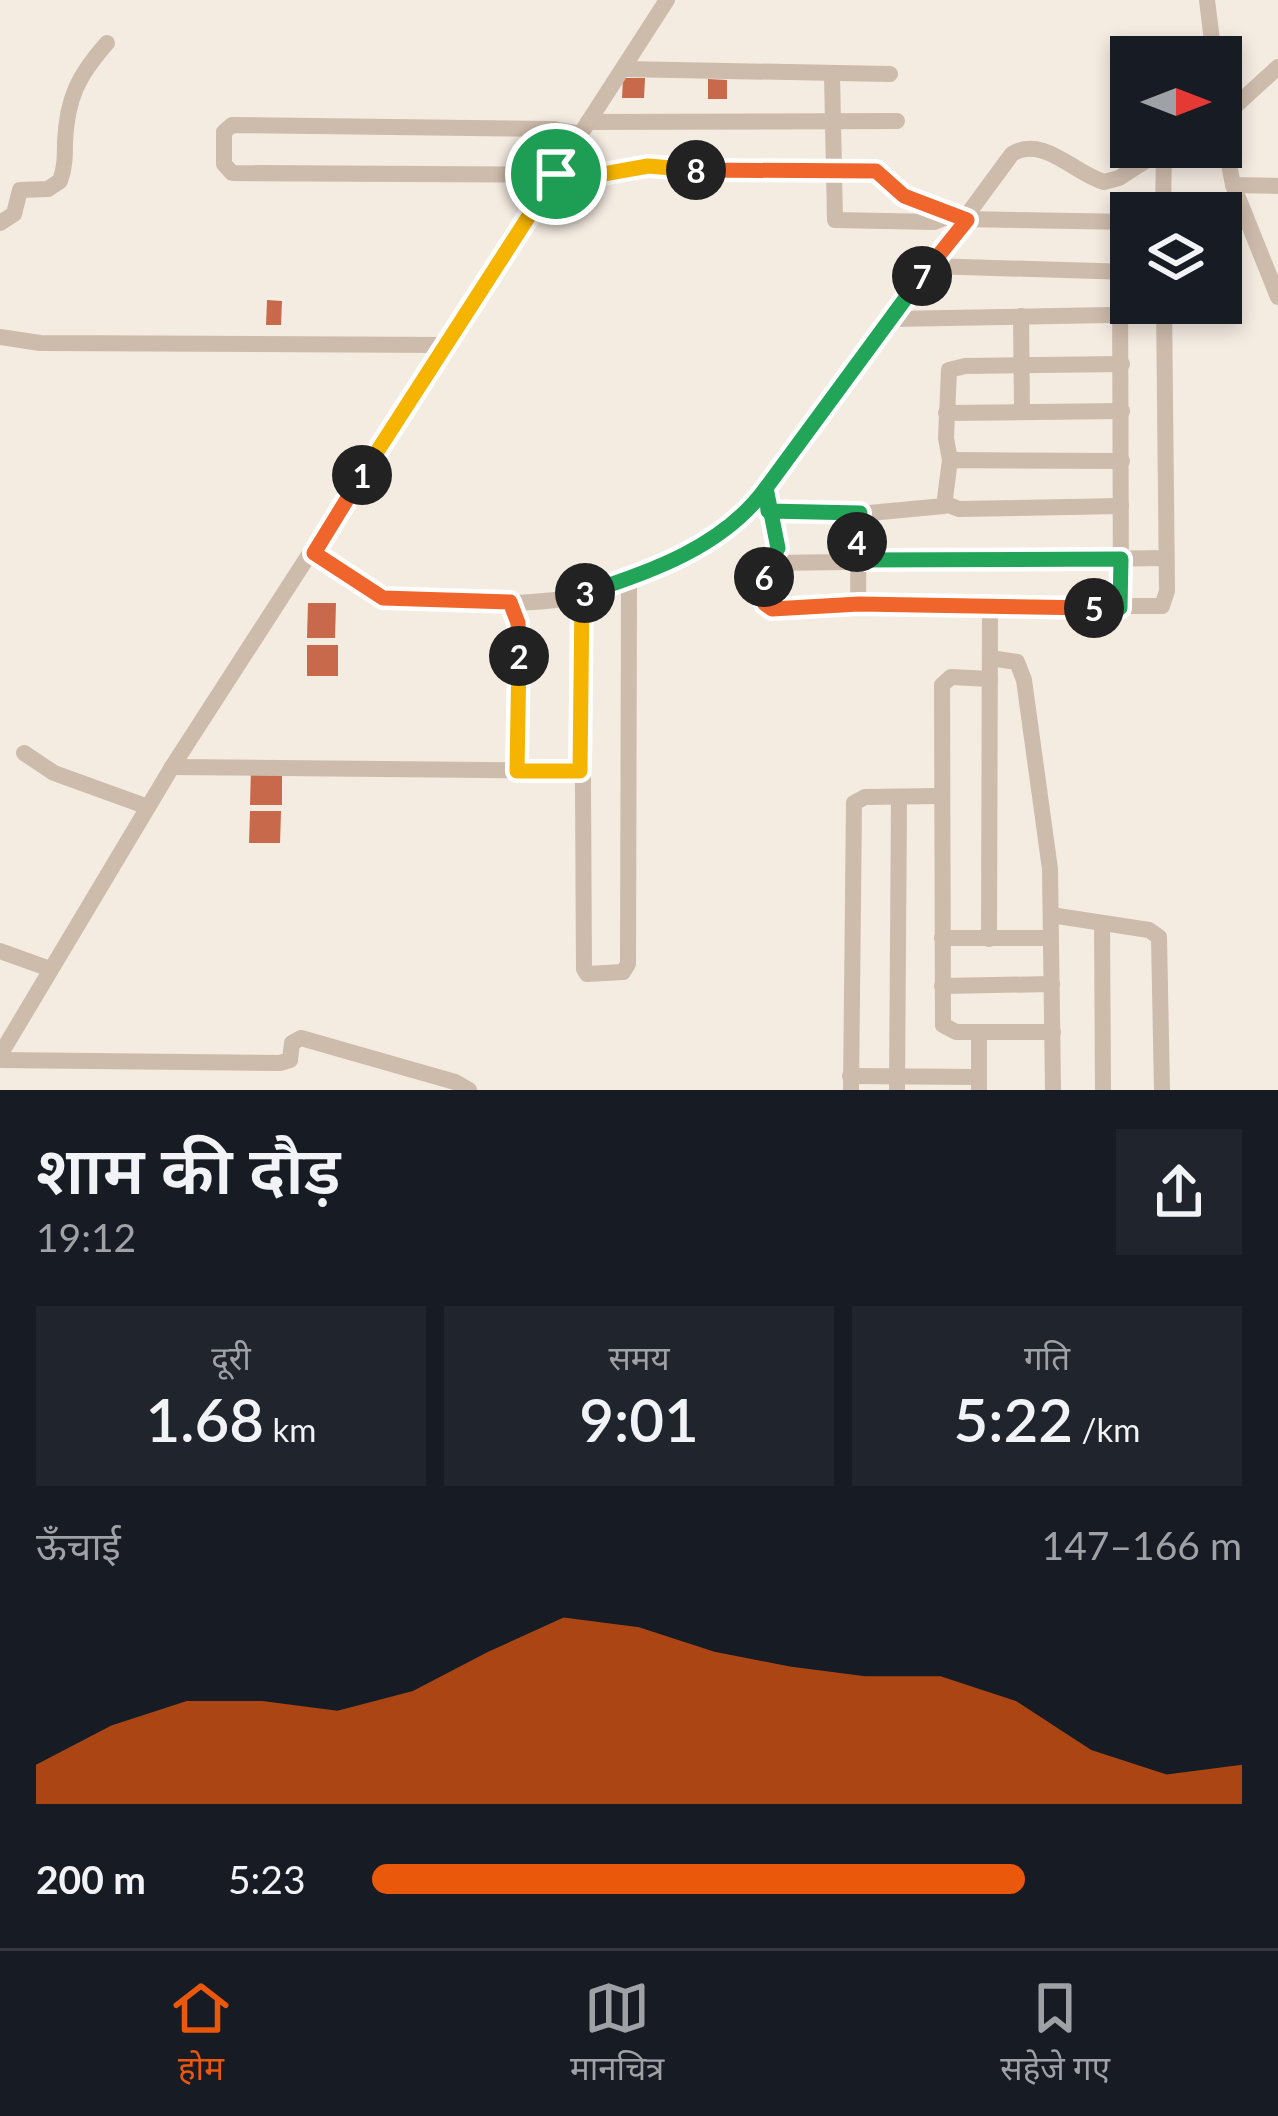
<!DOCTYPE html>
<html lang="hi">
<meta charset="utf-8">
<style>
body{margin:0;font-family:Lato,"Noto Sans Devanagari",sans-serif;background:#20242c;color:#f1f3f6;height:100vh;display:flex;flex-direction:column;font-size:45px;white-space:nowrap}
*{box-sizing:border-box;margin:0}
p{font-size:39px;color:#9ea1a6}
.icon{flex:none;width:66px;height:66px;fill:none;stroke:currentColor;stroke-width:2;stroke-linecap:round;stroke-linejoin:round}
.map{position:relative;height:1090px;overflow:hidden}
.drawer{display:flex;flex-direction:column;background:#171b24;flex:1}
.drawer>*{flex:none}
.needle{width:78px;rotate:90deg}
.controls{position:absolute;left:1110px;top:36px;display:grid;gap:24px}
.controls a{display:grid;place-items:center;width:132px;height:132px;border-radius:0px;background:#171b24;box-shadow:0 6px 18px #0003;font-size:60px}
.pin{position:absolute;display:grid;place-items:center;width:102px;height:102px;color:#fff;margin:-51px;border:6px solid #fff;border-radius:50%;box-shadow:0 3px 12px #0007}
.km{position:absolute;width:60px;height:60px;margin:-30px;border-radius:50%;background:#222;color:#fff;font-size:33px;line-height:60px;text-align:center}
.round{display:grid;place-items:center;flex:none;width:126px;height:126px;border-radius:0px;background:#20242c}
.head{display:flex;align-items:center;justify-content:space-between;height:204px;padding:0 36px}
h1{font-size:66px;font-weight:600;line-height:90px}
.figures{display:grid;grid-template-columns:repeat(3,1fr);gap:18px;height:204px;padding:12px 36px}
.figures div{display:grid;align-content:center;border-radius:0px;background:#20242c;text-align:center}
.figures b{font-size:60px;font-weight:600}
.figures small{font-size:33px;font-weight:400}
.figures p{font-size:33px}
.chart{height:336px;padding:24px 36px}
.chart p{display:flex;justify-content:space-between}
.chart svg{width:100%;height:216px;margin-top:12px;fill:#ea580c;opacity:.7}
ul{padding:0 36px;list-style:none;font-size:39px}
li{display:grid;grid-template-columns:192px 144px 1fr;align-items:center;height:90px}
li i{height:30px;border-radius:15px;background:#ea580c}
.tab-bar{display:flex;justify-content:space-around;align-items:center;height:168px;border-top:3px solid #363941;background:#171b24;font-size:33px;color:#9ea1a6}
.tab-bar a{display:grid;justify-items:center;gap:6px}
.tab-bar .current{color:#ea580c}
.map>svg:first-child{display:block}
.building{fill:#c8694b}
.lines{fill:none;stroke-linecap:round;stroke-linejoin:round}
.minor{stroke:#cdbbac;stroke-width:16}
.split-1-casing{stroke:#fff;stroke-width:24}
.split-2-casing{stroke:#fff;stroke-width:24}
.split-3-casing{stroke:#fff;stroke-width:24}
.split-4-casing{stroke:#fff;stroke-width:24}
.split-5-casing{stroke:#fff;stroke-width:24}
.split-6-casing{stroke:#fff;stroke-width:24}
.split-7-casing{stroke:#fff;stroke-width:24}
.split-8-casing{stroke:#fff;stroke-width:24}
.split-9-casing{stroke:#fff;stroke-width:24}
.split-1{stroke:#f5b400;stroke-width:15}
.split-2{stroke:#f0652b;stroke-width:15}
.split-3{stroke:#f5b400;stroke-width:15}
.split-4{stroke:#22a559;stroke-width:15}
.split-5{stroke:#22a559;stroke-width:15}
.split-6{stroke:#f0652b;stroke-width:15}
.split-7{stroke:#22a559;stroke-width:15}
.split-8{stroke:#f0652b;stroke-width:15}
.split-9{stroke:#f5b400;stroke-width:15}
</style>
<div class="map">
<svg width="1278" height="1090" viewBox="0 0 1278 1090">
<rect width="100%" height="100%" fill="#f4ebe1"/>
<g class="building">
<path d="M 623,78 L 645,78 L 644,98 L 622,98 Z"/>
<path d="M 708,79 L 727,80 L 727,99 L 708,99 Z"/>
<path d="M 267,300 L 282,301 L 281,325 L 266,325 Z"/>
<path d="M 308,603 L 336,603 L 335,638 L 307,638 Z"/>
<rect x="307" y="645" width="31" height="31"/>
<path d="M 251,768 L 282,769 L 282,805 L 250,805 Z"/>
<path d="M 250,811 L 281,811 L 280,843 L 249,843 Z"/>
</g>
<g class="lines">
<g class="minor">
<path d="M 1207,0 L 1214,57"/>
<path d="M 623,69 L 890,74"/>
<path d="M 832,74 L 835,220 L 934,222 L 949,216"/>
<path d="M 1221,119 L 1278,67"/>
<path d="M 588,122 L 897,121"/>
<path d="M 1221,122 L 1233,185 L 1278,297"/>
<path d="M 581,134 L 553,129 L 232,125 L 224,132 L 224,164 L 232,173 L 584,175 L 648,166 L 716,171 L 873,170 L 905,196 L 960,219 L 1131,222"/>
<path d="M 1233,185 L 1278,186"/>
<path d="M 1163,213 L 1164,149"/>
<path d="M 0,223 L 14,214 L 20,190 L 48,189 L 60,181 C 65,168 65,155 65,142 C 67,98 78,76 107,43"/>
<path d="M 930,266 L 1130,272"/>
<path d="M 1120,271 L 1121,608"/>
<path d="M 1021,316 L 1022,412"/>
<path d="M 891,319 L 1164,314"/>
<path d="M 0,337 L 40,343 L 446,345"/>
<path d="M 946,413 L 1122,411"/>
<path d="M 950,460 L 946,438 L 949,370 L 965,366 L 1122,364"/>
<path d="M 1122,461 L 950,460 L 944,506 L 859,514 L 858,602 L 865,606 L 1162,606 L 1167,591 L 1164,303"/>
<path d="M 766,488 L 778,548 L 764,571 L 767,607 L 859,604"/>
<path d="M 946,504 L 959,509 L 1121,506"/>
<path d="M 768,511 L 860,513"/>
<path d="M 313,553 L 374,594 L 395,600 C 447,603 503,606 555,600 C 626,592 705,552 755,503 L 1012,154 C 1043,135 1074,173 1104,182 L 1119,178 L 1167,147"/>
<path d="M 770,563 L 1166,558"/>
<path d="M 582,595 L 584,969 L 587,974 L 623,972 L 628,964 L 629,579"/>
<path d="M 510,602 L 519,633 L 517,771"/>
<path d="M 990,658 L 1017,662 L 1024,680 L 1050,869 L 1053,1090"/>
<path d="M 990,679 L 951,677 L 942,685 L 943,1025 L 956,1032 L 1053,1032"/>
<path d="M 24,753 L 54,773 L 148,807"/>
<path d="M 172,767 L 580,771"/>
<path d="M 1051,915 L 1149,930 L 1159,937 L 1162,1090"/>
<path d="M 1102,923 L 1103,1090"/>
<path d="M 942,938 L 1051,938"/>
<path d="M 989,939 L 990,606"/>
<path d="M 0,951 L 50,969"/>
<path d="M 942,986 L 1052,984"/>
<path d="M 979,1032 L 979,1090"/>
<path d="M 0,1055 L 172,767 L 667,0"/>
<path d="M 0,1060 L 280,1063 L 290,1060 L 292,1043 L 301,1038 L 455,1082 L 469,1090"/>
<path d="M 850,1076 L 979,1077"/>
<path d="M 851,1090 L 854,803 L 865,797 L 940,796"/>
<path d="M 897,1090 L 899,797"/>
</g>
</g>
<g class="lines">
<g class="split-1-casing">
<path id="split-1" d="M 362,475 L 556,174"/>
</g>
<g class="split-2-casing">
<path id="split-2" d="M 362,475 L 314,553 L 383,598 L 510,602 L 518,623 L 519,656"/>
</g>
<g class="split-3-casing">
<path id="split-3" d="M 519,656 L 517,771 L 580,771 L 582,595 L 585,593"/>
</g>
<g class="split-4-casing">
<path id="split-4" d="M 585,593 C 651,572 724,546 766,488 L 768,511 L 860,513 L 857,542"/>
</g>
<g class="split-5-casing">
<path id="split-5" d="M 857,542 L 857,560 L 1121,559 L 1120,608 L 1094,608"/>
</g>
<g class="split-6-casing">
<path id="split-6" d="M 764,577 L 765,604 L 772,609 L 859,604 L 1094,608"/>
</g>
<g class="split-7-casing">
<path id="split-7" d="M 764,577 L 778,548 L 766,488 L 922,276"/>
</g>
<g class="split-8-casing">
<path id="split-8" d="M 696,170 L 876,171 L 904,196 L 967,220 L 922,276"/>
</g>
<g class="split-9-casing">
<path id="split-9" d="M 556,174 L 598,175 L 648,166 L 696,170"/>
</g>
<use href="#split-1" class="split-1"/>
<use href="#split-2" class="split-2"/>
<use href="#split-3" class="split-3"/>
<use href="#split-4" class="split-4"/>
<use href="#split-5" class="split-5"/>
<use href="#split-6" class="split-6"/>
<use href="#split-7" class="split-7"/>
<use href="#split-8" class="split-8"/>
<use href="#split-9" class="split-9"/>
</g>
</svg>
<div class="controls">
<a><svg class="needle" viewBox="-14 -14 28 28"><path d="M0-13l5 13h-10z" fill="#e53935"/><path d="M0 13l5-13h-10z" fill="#9ea1a6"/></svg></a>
<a><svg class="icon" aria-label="layers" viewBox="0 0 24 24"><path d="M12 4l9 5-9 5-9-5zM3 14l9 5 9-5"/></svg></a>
</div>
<div class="pin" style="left:556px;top:174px;background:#1e9e55"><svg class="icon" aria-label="arrive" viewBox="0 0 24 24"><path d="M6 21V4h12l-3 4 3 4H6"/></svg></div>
<b class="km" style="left:362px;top:475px">1</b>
<b class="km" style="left:519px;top:656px">2</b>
<b class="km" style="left:585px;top:593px">3</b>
<b class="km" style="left:857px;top:542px">4</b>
<b class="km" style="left:1094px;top:608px">5</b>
<b class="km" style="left:764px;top:577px">6</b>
<b class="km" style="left:922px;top:276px">7</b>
<b class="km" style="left:696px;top:170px">8</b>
</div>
<section class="drawer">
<div class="head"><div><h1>शाम की दौड़</h1><p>19:12</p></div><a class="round"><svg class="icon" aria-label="share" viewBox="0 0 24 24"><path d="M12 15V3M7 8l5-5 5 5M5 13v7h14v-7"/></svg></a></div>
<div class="figures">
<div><p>दूरी</p><b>1.68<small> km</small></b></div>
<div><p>समय</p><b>9:01</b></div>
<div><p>गति</p><b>5:22<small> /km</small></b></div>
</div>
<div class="chart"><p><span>ऊँचाई</span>147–166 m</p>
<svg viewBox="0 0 160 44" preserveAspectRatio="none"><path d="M0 44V36L10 28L20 23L30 23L40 25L50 21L60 13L70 6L80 8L90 13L100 16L110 18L120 18L130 23L140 33L150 38L160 36V44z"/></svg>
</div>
<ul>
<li><b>200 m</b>5:23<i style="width:75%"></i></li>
</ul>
</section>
<nav class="tab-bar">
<a class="current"><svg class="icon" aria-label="home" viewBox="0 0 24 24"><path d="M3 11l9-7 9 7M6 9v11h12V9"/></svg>होम</a>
<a><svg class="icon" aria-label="map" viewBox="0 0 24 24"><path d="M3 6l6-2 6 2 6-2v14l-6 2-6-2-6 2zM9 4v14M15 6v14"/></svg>मानचित्र</a>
<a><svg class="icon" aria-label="saved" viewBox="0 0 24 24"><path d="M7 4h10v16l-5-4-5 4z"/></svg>सहेजे गए</a>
</nav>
